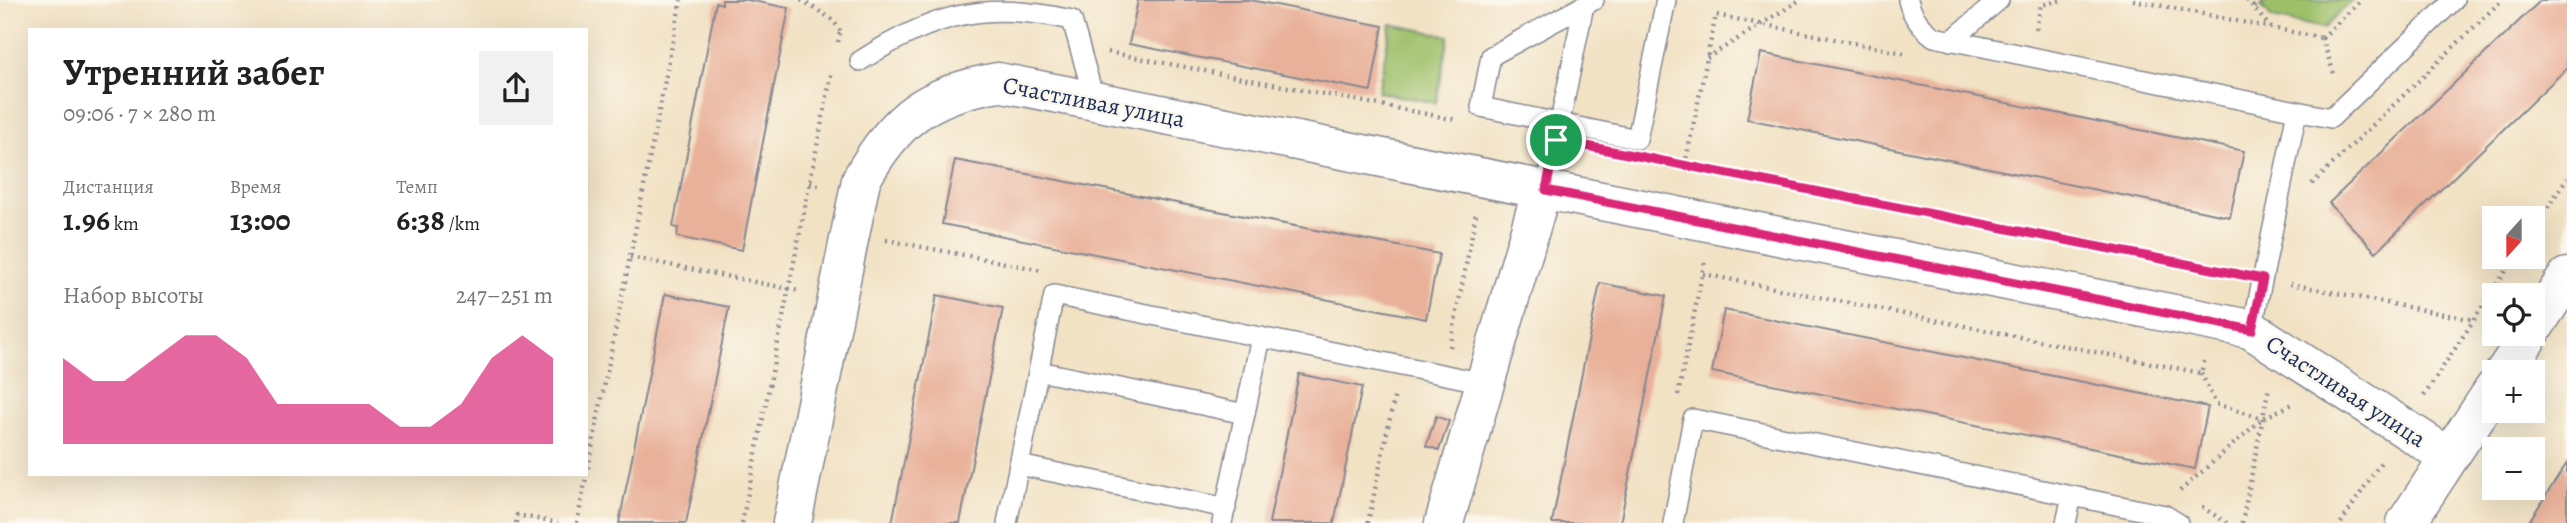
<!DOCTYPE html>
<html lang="ru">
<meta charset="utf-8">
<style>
body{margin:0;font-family:Alegreya,serif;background:#f2f2f2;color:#222;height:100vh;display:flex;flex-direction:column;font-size:26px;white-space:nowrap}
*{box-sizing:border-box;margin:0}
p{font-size:23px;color:#767676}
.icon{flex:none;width:38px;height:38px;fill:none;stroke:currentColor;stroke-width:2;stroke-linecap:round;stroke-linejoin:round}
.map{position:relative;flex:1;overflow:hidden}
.side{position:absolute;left:28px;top:28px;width:560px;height:448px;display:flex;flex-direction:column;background:#fff;border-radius:0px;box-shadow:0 7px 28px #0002}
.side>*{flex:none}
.needle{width:46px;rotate:201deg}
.buttons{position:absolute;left:2482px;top:206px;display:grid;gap:14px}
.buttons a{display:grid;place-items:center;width:63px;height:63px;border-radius:0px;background:#fff;box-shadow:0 7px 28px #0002;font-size:35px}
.pin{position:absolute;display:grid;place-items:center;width:60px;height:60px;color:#fff;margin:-30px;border:4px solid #fff;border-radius:50%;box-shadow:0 2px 7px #0007}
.round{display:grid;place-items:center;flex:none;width:74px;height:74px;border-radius:0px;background:#f2f2f2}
.headline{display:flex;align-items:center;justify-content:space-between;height:119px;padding:0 35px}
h1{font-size:38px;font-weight:700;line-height:52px}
.metrics{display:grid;grid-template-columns:repeat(3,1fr);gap:10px;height:119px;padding:7px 35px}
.metrics div{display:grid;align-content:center}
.metrics b{font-size:30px;font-weight:700}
.metrics small{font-size:19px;font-weight:400}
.metrics p{font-size:19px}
.chart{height:196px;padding:14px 35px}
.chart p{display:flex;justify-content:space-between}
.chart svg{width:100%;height:126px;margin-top:7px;fill:#db2777;opacity:.7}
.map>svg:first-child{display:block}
.green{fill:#9ec069;stroke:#5c7864;stroke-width:2}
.building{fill:#e9b19a}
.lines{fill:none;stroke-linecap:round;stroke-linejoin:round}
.lane-casing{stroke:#868891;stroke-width:22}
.street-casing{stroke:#868891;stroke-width:41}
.path{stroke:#868891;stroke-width:4.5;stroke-dasharray:2 5;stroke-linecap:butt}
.lane{stroke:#fff;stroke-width:19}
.street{stroke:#fff;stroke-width:38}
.route-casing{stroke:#fff;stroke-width:14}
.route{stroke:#db2777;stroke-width:9}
.labels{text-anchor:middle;stroke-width:5;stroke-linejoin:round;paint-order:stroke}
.street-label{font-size:24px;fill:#1b2f5e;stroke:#fbf7ec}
</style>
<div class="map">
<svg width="2567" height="523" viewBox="0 0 2567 523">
<rect width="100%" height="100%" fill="#fbf7ec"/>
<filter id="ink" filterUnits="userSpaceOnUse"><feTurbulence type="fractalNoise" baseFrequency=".0143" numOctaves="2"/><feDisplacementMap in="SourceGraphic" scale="14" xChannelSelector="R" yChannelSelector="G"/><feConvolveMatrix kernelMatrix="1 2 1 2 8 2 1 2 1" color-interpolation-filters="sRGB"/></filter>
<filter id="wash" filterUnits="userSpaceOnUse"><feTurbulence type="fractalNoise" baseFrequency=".00686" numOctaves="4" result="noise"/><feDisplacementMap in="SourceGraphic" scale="28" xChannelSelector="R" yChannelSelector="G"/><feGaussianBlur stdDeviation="1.57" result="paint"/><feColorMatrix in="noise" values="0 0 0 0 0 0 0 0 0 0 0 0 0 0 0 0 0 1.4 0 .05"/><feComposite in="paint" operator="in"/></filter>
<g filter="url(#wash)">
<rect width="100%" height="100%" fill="#f2e2c4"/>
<g class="green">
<path d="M 2268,0 L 2353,0 L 2324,28 L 2272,18 L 2261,6 Z"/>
<path d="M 1391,24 L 1449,36 L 1436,103 L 1378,92 Z"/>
</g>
<g id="blocks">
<g class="building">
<path d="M 722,0 L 747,0 L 789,8 L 742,250 L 677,237 L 678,228 L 673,227 L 716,2 L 722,4 Z"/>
<path d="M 1138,0 L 1250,0 L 1383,26 L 1371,91 L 1129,44 Z"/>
<path d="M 2541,0 L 2567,0 L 2567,68 L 2376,252 L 2329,203 Z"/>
<path d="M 1761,53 L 2244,151 L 2230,217 L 1747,119 Z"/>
<path d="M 955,160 L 1439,254 L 1426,319 L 942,224 Z"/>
<path d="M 1600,283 L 1666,296 L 1654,356 L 1620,523 L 1552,523 Z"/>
<path d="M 665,294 L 729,307 L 693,489 L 686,523 L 619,523 Z"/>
<path d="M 937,295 L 1003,308 L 960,523 L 892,523 Z"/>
<path d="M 1724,310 L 2208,407 L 2195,469 L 1712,372 Z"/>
<path d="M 1299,374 L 1362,387 L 1334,523 L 1269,523 Z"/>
<path d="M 1436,416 L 1449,421 L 1439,450 L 1426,446 Z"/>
<path d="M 2567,463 L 2567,523 L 2528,523 Z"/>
</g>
</g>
</g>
<g filter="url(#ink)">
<use href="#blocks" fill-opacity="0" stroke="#868891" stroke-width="2"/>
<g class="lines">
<g class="lane-casing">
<g id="lane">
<path d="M 1594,0 L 1491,56 L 1481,107 L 1637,139 L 1666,0"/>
<path d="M 1908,0 C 1912,17 1921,27 1934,37 L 2331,118 L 2454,0"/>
<path d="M 1951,41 L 1999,0"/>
<path d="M 860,61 C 933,14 985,0 1072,20 L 1095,102"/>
<path d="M 1546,190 L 1584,5"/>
<path d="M 2252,330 L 2297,111"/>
<path d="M 1039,371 L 1245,414"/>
<path d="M 1019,465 L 1226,508"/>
<path d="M 2072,496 L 2165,515 L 2178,523"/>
<path d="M 1007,523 L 1054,295 L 1485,383"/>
<path d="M 1222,523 L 1261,337"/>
<path d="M 1673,523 L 1693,419 L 2072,496 L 2066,523"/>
</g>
</g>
<g class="street-casing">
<g id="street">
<path d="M 2532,330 L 2567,277"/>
<path d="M 2504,373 L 2530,334"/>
<path d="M 792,523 L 861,180 C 895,118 928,94 998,82 L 2250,329 L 2449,457"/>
<path d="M 1444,523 L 1542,189"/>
<path d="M 2406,523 L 2494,389"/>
</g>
</g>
<g class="path">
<path d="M 801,0 L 833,20 L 841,32"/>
<path d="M 2133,0 L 2322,38"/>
<path d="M 2247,0 L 2270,27"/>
<path d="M 2254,8 L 2263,0"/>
<path d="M 2036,29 L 2041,5 L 2062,0"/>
<path d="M 2322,38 L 2335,77"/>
<path d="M 2322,38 L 2361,0"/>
<path d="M 838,42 L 840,32"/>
<path d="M 1108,52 L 1457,120"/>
<path d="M 1707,58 L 1800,0"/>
<path d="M 1654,159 L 2236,273"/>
<path d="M 1685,165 L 1716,15 L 1908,54"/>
<path d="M 810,183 L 823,186"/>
<path d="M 2312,184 L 2502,0"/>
<path d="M 2532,231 L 2567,178"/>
<path d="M 886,240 L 1042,270"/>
<path d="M 630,257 L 800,291"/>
<path d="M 1703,274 L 2201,373 L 2205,358"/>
<path d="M 2290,284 L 2474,320"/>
<path d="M 1450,347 L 1476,214"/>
<path d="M 2201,373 L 2216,404 L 2262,418"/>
<path d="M 1678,395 L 1705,260"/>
<path d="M 2424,396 L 2515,257"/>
<path d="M 2180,491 L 2263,418 L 2295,403"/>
<path d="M 2202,507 L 2227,523"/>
<path d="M 516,523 L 517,515 L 558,523"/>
<path d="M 577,523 L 681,0"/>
<path d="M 742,523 L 832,71"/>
<path d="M 1368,523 L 1395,394"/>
<path d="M 2242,523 L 2269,387"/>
<path d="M 2341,523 L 2383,459"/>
</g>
<use href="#lane" class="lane"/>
<use href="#street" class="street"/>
</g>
</g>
<g class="lines" filter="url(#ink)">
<g class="route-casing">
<path id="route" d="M 1556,140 L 2263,279 L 2252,330 L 1546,190 Z"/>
</g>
<use href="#route" class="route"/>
</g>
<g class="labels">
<g class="street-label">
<text transform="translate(1094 102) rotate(11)" y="8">Счастливая улица</text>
<text transform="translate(2346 391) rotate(33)" y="8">Счастливая улица</text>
</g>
</g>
</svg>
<div class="buttons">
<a><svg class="needle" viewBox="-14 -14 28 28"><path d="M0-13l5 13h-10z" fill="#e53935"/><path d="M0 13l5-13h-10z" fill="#767676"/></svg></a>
<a><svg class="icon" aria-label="locate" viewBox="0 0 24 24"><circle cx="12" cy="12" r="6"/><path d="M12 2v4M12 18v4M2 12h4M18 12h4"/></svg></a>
<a>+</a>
<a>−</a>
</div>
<div class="pin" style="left:1556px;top:140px;background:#1e9e55"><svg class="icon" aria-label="arrive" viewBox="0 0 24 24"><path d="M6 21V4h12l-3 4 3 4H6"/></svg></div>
<section class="side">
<div class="headline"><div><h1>Утренний забег</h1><p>09:06 · 7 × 280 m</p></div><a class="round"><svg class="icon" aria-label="share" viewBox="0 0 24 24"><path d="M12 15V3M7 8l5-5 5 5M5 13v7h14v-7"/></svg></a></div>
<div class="metrics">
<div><p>Дистанция</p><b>1.96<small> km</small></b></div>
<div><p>Время</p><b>13:00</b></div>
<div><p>Темп</p><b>6:38<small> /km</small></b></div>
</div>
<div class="chart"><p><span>Набор высоты</span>247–251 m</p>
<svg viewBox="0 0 160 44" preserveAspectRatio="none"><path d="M0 44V14L10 22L20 22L30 14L40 6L50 6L60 14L70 30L80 30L90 30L100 30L110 38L120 38L130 30L140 14L150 6L160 14V44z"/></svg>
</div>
</section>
</div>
